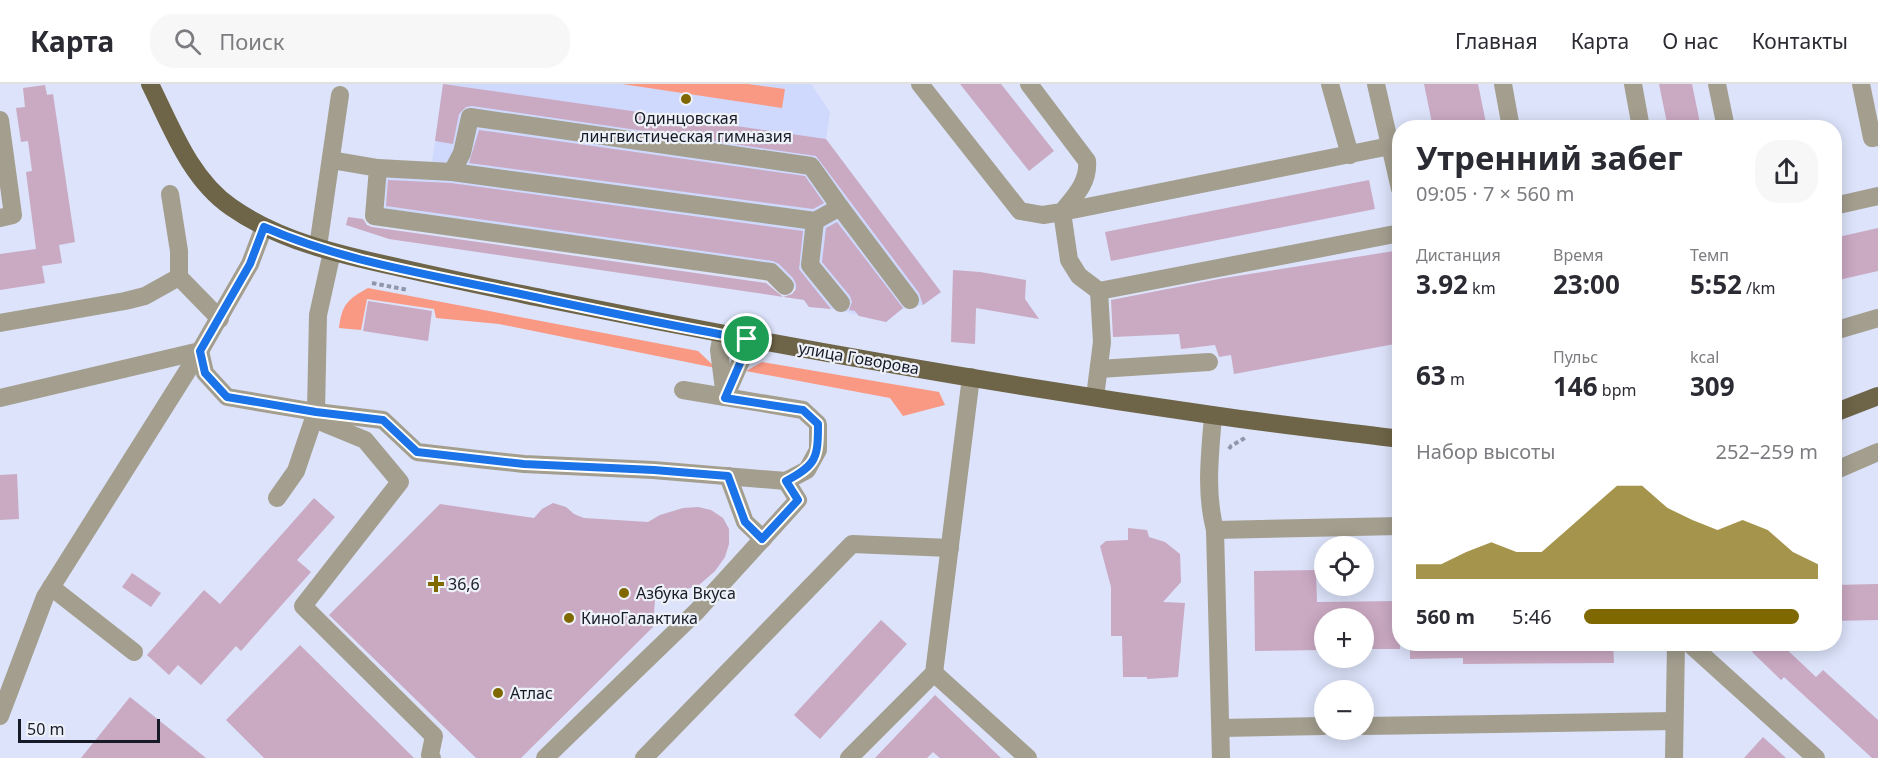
<!DOCTYPE html>
<html lang="ru">
<meta charset="utf-8">
<style>
body{margin:0;font-family:"Noto Sans",sans-serif;background:#f7f7f7;color:#2b2b33;height:100vh;display:flex;flex-direction:column;font-size:22px;white-space:nowrap}
*{box-sizing:border-box;margin:0}
p{font-size:20px;color:#7c7c81}
.icon{flex:none;width:33px;height:33px;fill:none;stroke:currentColor;stroke-width:2;stroke-linecap:round;stroke-linejoin:round}
.map{position:relative;flex:1;overflow:hidden}
.side{position:absolute;left:1392px;top:36px;width:450px;height:531px;display:flex;flex-direction:column;background:#fff;border-radius:24px;box-shadow:0 3px 15px #0003}
.side>*{flex:none}
.controls{position:absolute;left:1314px;top:452px;display:grid;gap:12px}
.controls a{display:grid;place-items:center;width:60px;height:60px;border-radius:50%;background:#fff;box-shadow:0 3px 15px #0003;font-size:30px}
.scale{position:absolute;left:18px;bottom:15px;width:142px;box-sizing:border-box;padding-left:6px;border:3px solid #171b28;border-top:0;font-size:16px;line-height:21px;white-space:nowrap;color:#171b28;-webkit-text-stroke:4px #eef1f8;paint-order:stroke}
.pin{position:absolute;display:grid;place-items:center;width:51px;height:51px;color:#fff;margin:-26px;border:3px solid #fff;border-radius:50%;box-shadow:0 2px 6px #0007}
.round{display:grid;place-items:center;flex:none;width:63px;height:63px;border-radius:24px;background:#f7f7f7}
.head{display:flex;align-items:center;justify-content:space-between;height:102px;padding:0 24px}
h1{font-size:33px;font-weight:700;line-height:45px}
.figures{display:grid;grid-template-columns:repeat(3,1fr);gap:9px;height:102px;padding:6px 24px}
.figures div{display:grid;align-content:center}
.figures b{font-size:26px;font-weight:700}
.figures small{font-size:16px;font-weight:400}
.figures p{font-size:16px}
.chart{height:168px;padding:12px 24px}
.chart p{display:flex;justify-content:space-between}
.chart svg{width:100%;height:108px;margin-top:6px;fill:#806800;opacity:.7}
ul{padding:0 24px;list-style:none;font-size:20px}
li{display:grid;grid-template-columns:96px 72px 1fr;align-items:center;height:45px}
li i{height:15px;border-radius:8px;background:#806800}
header{display:flex;align-items:center;gap:36px;box-sizing:border-box;height:84px;padding:0 30px;background:#fff;border-bottom:2px solid #e1e1e2}
header strong{font-size:28px}
nav{display:flex;gap:33px;margin-inline-start:auto;font-size:21px}
.search{width:420px;height:54px;background:#f7f7f7;display:flex;align-items:center;gap:15px;box-sizing:border-box;padding:0 21px;border-radius:24px;color:#7c7c81;font-size:22px}
.map>svg:first-child{display:block}
.built{fill:#cfd9fd}
.green{fill:#f99883}
.building{fill:#caa9c3}
.lines{fill:none;stroke-linecap:round;stroke-linejoin:round}
.path{stroke:#9197aa;stroke-width:4;stroke-dasharray:4.5 3;stroke-linecap:butt}
.minor{stroke:#a39e8e;stroke-width:18}
.major{stroke:#6e6447;stroke-width:18}
.route-casing{stroke:#fff;stroke-width:12}
.route{stroke:#1a73e8;stroke-width:8}
.poi-dot{fill:#806800;stroke:#eef1f8;stroke-width:2}
.labels{text-anchor:middle;stroke-width:4.5;stroke-linejoin:round;paint-order:stroke}
.poi-label{font-size:16px;fill:#171b28;stroke:#eef1f8;text-anchor:start}
.street-label{font-size:16px;fill:#171b28;stroke:#eef1f8}
</style>
<header>
<strong>Карта</strong>
<div class="search"><svg class="icon" aria-label="search" viewBox="0 0 24 24"><circle cx="10" cy="10" r="6"/><path d="M15 15l6 6"/></svg>Поиск</div>
<nav><a>Главная</a><a>Карта</a><a>О нас</a><a>Контакты</a></nav>
</header>
<div class="map">
<svg width="1878" height="674" viewBox="0 0 1878 674">
<rect width="100%" height="100%" fill="#dce3fa"/>
<path class="built" d="M 443,0 L 811,0 L 830,28 L 826,56 L 941,208 L 923,221 L 905,223 L 886,238 L 834,225 L 809,223 L 779,184 L 384,129 L 386,91 L 430,93 Z"/>
<g class="green">
<path d="M 622,0 L 748,0 L 785,5 L 782,24 Z"/>
<path d="M 368,204 L 698,267 L 716,284 L 499,240 L 436,234 L 434,225 L 367,215 L 361,246 L 339,244 C 342,220 348,215 368,204 Z"/>
<path d="M 762,278 L 939,308 L 945,321 L 903,332 L 890,314 L 746,287 Z"/>
</g>
<g class="building">
<path d="M 443,0 L 826,55 L 941,208 L 923,221 L 919,209 L 816,72 L 472,22 L 466,23 L 459,30 L 453,60 L 435,57 Z"/>
<path d="M 960,0 L 1001,0 L 1054,67 L 1029,87 Z"/>
<path d="M 1424,0 L 1478,0 L 1487,44 L 1433,44 Z"/>
<path d="M 1659,0 L 1692,0 L 1701,44 L 1668,44 Z"/>
<path d="M 45,1 L 47,11 L 53,10 L 75,158 L 59,161 L 62,179 L 42,182 L 45,199 L 0,206 L 0,170 L 36,165 L 26,88 L 32,87 L 28,57 L 21,58 L 16,24 L 25,23 L 23,4 Z"/>
<path d="M 479,46 L 805,92 L 824,119 L 813,125 L 469,79 Z"/>
<path d="M 388,96 L 451,99 L 803,147 L 799,185 L 831,225 L 809,223 L 804,216 L 389,155 L 346,141 L 348,133 L 363,135 L 367,141 L 372,143 L 766,199 L 783,213 L 792,210 L 796,205 L 796,200 L 793,194 L 779,180 L 773,177 L 386,122 Z"/>
<path d="M 1369,96 L 1375,125 L 1111,177 L 1105,148 Z"/>
<path d="M 837,138 L 903,224 L 886,238 L 859,232 L 855,227 L 849,226 L 852,218 L 850,212 L 822,178 L 826,144 Z"/>
<path d="M 1878,144 L 1878,187 L 1834,197 L 1834,154 Z"/>
<path d="M 1394,167 L 1400,198 L 1400,259 L 1234,290 L 1231,271 L 1219,273 L 1215,261 L 1181,265 L 1179,250 L 1113,253 L 1111,216 L 1224,194 Z"/>
<path d="M 953,186 L 980,188 L 1026,196 L 1025,215 L 1039,235 L 976,224 L 975,260 L 951,258 Z"/>
<path d="M 368,217 L 432,227 L 428,257 L 363,247 Z"/>
<path d="M 17,390 L 19,435 L 0,436 L 0,391 Z"/>
<path d="M 314,414 L 335,433 L 297,476 L 311,488 L 241,567 L 236,562 L 201,601 L 178,581 L 169,591 L 147,571 L 204,506 L 220,520 Z"/>
<path d="M 553,419 L 566,423 L 574,430 L 584,434 L 648,438 L 660,431 L 683,424 L 698,423 L 711,426 L 723,434 L 729,445 L 729,460 L 725,473 L 715,487 L 699,501 L 655,515 L 653,543 L 521,674 L 476,674 L 329,531 L 440,420 L 534,434 L 542,425 Z"/>
<path d="M 1128,444 L 1147,446 L 1149,453 L 1165,458 L 1180,470 L 1181,498 L 1163,518 L 1185,519 L 1178,593 L 1147,595 L 1147,593 L 1123,593 L 1122,552 L 1111,552 L 1111,503 L 1100,462 L 1106,457 L 1128,456 Z"/>
<path d="M 1316,486 L 1317,518 L 1400,517 L 1400,565 L 1364,565 L 1364,534 L 1324,534 L 1324,566 L 1255,567 L 1254,487 Z"/>
<path d="M 132,489 L 161,509 L 151,523 L 122,503 Z"/>
<path d="M 1878,500 L 1878,536 L 1834,537 L 1834,501 Z"/>
<path d="M 881,536 L 907,560 L 820,655 L 794,631 Z"/>
<path d="M 1410,560 L 1613,560 L 1614,579 L 1463,580 L 1463,574 L 1410,575 Z"/>
<path d="M 1760,560 L 1781,560 L 1816,593 L 1823,586 L 1878,636 L 1878,674 L 1872,674 L 1784,593 L 1781,596 L 1752,568 Z"/>
<path d="M 300,561 L 414,674 L 264,674 L 226,636 Z"/>
<path d="M 935,611 L 1001,674 L 940,674 L 933,668 L 927,674 L 875,674 Z"/>
<path d="M 130,613 L 206,674 L 81,674 Z"/>
<path d="M 1763,653 L 1786,674 L 1744,674 Z"/>
</g>
<g class="lines">
<g class="path">
<path d="M 372,199 L 408,206"/>
<path d="M 1229,365 L 1231,362 L 1245,354"/>
</g>
<g class="minor">
<path d="M 920,0 L 1020,127 L 1043,131 L 1062,128 C 1075,112 1089,98 1087,77 L 1029,0"/>
<path d="M 1330,0 L 1350,71"/>
<path d="M 1376,0 L 1400,105"/>
<path d="M 1503,0 L 1511,44"/>
<path d="M 1633,0 L 1641,44"/>
<path d="M 1717,0 L 1726,44"/>
<path d="M 1861,0 L 1872,54 L 1878,53"/>
<path d="M 0,36 L 13,131 L 0,134"/>
<path d="M 331,76 L 378,84 L 374,132 L 771,188 L 785,202"/>
<path d="M 378,84 L 452,88 L 815,137 L 810,181 L 841,219"/>
<path d="M 452,88 L 462,69 L 470,33 L 811,82 L 840,123"/>
<path d="M 170,110 L 179,167 L 179,193"/>
<path d="M 1834,122 L 1878,112"/>
<path d="M 815,137 L 840,123 L 910,216"/>
<path d="M 318,163 L 340,11"/>
<path d="M 1099,207 L 1079,192 L 1069,176 L 1062,128 L 1390,62"/>
<path d="M 0,239 L 125,217 L 145,212 L 179,193 L 220,235"/>
<path d="M 1834,247 L 1878,234"/>
<path d="M 200,267 L 205,289 L 227,313 L 316,328 L 383,336 L 417,368 L 477,375 L 524,380 L 653,386 L 786,397 L 807,386 L 818,366 L 818,340 L 803,326 L 725,313 L 744,270 L 747,255"/>
<path d="M 1099,285 L 1209,278"/>
<path d="M 683,306 L 725,313 L 719,266 L 722,251"/>
<path d="M 1095,313 L 1102,258 L 1099,207 L 1400,149"/>
<path d="M 0,314 L 200,267 L 250,180 L 264,143"/>
<path d="M 1213,332 C 1210,370 1205,408 1215,446 L 1221,674"/>
<path d="M 314,335 L 365,356 L 400,398 L 303,522 L 434,652 L 430,671 L 432,674"/>
<path d="M 1834,387 L 1878,368"/>
<path d="M 728,392 L 745,438 L 763,455"/>
<path d="M 277,414 L 296,387 L 316,328 L 318,231 L 332,168"/>
<path d="M 1215,446 L 1400,442"/>
<path d="M 51,503 L 134,568"/>
<path d="M 1690,560 L 1816,674"/>
<path d="M 934,589 L 1028,674"/>
<path d="M 0,632 L 45,513 L 200,267"/>
<path d="M 1364,642 L 1674,637"/>
<path d="M 1221,644 L 1324,642"/>
<path d="M 545,674 L 697,527 L 798,416 L 786,397"/>
<path d="M 644,674 L 852,460 L 950,464"/>
<path d="M 849,674 L 934,589 L 971,293"/>
<path d="M 1674,674 L 1676,560"/>
</g>
<g class="major">
<path d="M 150,0 C 171,42 190,95 231,123 C 281,158 342,171 401,184 C 449,195 498,205 546,215 C 767,260 989,299 1212,331 C 1274,340 1337,347 1400,355"/>
<path d="M 1834,329 L 1878,312"/>
</g>
</g>
<g class="lines">
<g class="route-casing">
<path id="route" d="M 264,143 C 339,176 421,189 501,206 C 583,223 665,241 747,255 L 744,270 L 725,314 L 803,326 L 818,340 C 818,373 817,381 786,397 L 798,416 L 762,455 L 745,438 L 728,392 L 654,386 L 524,380 L 417,368 L 383,336 L 316,328 L 227,313 L 205,289 L 200,267 L 250,180 Z"/>
</g>
<use href="#route" class="route"/>
</g>
<g class="poi-dot">
<circle cx="686" cy="15" r="6"/>
<path d="M433 491h6v6h6v6h-6v6h-6v-6h-6v-6h6z"/>
<circle cx="624" cy="509" r="6"/>
<circle cx="569" cy="534" r="6"/>
<circle cx="498" cy="609" r="6"/>
</g>
<g class="labels">
<g class="poi-label">
<text x="686" y="40" text-anchor="middle">Одинцовская<tspan x="686" dy="18">лингвистическая гимназия</tspan></text>
<text x="448" y="506">36,6</text>
<text x="636" y="515">Азбука Вкуса</text>
<text x="581" y="540">КиноГалактика</text>
<text x="510" y="615">Атлас</text>
</g>
<g class="street-label">
<text transform="translate(859 274) rotate(10)" y="6">улица Говорова</text>
</g>
</g>
</svg>
<div class="controls">
<a><svg class="icon" aria-label="locate" viewBox="0 0 24 24"><circle cx="12" cy="12" r="6"/><path d="M12 2v4M12 18v4M2 12h4M18 12h4"/></svg></a>
<a>+</a>
<a>−</a>
</div>
<div class="scale">50 m</div>
<div class="pin" style="left:747px;top:255px;background:#1e9e55"><svg class="icon" aria-label="arrive" viewBox="0 0 24 24"><path d="M6 21V4h12l-3 4 3 4H6"/></svg></div>
<section class="side">
<div class="head"><div><h1>Утренний забег</h1><p>09:05 · 7 × 560 m</p></div><a class="round"><svg class="icon" aria-label="share" viewBox="0 0 24 24"><path d="M12 15V3M7 8l5-5 5 5M5 13v7h14v-7"/></svg></a></div>
<div class="figures">
<div><p>Дистанция</p><b>3.92<small> km</small></b></div>
<div><p>Время</p><b>23:00</b></div>
<div><p>Темп</p><b>5:52<small> /km</small></b></div>
</div>
<div class="figures">
<div><b>63<small> m</small></b></div>
<div><p>Пульс</p><b>146<small> bpm</small></b></div>
<div><p>kcal</p><b>309</b></div>
</div>
<div class="chart"><p><span>Набор высоты</span>252–259 m</p>
<svg viewBox="0 0 160 44" preserveAspectRatio="none"><path d="M0 44V38L10 38L20 33L30 29L40 33L50 33L60 24L70 15L80 6L90 6L100 15L110 20L120 24L130 20L140 24L150 33L160 38V44z"/></svg>
</div>
<ul>
<li><b>560 m</b>5:46<i style="width:92%"></i></li>
</ul>
</section>
</div>
